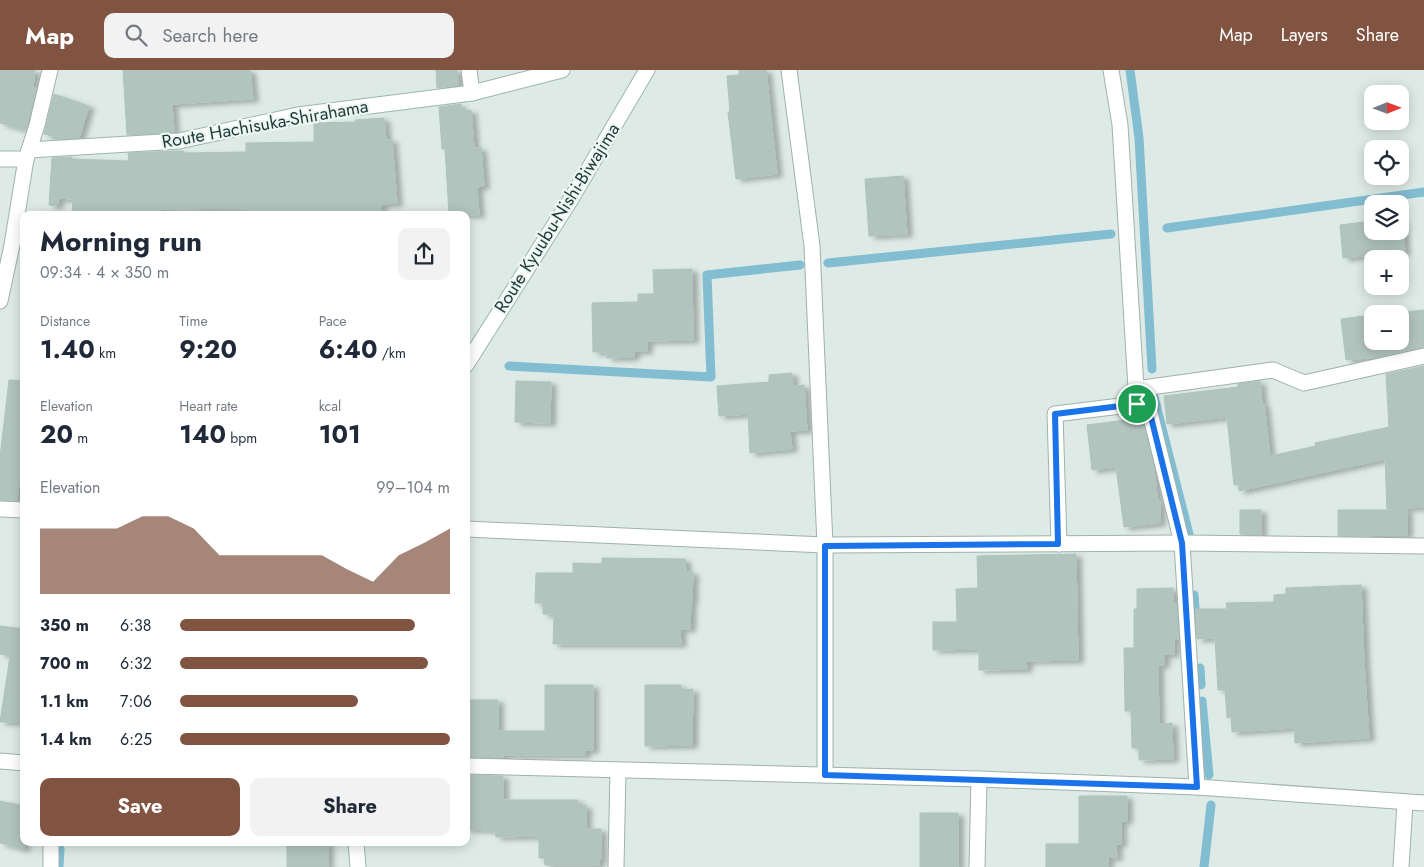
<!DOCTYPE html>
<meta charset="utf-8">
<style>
body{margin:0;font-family:Jost,sans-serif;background:#f2f2f3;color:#1f2937;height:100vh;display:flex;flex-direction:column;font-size:19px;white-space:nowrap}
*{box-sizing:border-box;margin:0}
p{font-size:16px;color:#747a83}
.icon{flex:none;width:28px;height:28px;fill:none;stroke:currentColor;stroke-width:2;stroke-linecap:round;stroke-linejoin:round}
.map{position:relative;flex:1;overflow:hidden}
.panel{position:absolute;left:20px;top:141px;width:450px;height:635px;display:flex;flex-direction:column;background:#fff;border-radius:10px;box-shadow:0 2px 12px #0003}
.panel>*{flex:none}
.needle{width:32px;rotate:89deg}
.controls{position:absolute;left:1364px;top:15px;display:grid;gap:10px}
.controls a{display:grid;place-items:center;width:45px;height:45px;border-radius:10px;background:#fff;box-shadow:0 2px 12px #0003;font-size:25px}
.pin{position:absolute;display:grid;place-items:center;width:42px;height:42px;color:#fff;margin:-21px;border:2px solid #fff;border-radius:50%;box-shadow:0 1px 5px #0007}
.round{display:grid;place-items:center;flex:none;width:52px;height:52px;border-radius:10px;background:#f2f2f3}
.head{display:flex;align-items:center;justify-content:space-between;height:85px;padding:0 20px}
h1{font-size:28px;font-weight:700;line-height:38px}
.stats{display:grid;grid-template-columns:repeat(3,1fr);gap:8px;height:85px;padding:5px 20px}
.stats div{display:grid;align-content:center}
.stats b{font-size:25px;font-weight:700}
.stats small{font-size:14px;font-weight:400}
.stats p{font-size:14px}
.chart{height:140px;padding:10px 20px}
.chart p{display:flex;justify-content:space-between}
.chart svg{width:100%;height:90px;margin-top:5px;fill:#805441;opacity:.7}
.button{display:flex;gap:10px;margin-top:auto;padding:10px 20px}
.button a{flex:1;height:58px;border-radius:10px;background:#805441;color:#fff;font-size:20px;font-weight:700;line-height:58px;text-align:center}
.button a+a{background:#f2f2f3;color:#1f2937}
ul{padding:0 20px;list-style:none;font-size:16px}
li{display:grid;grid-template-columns:80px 60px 1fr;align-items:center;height:38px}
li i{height:12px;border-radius:6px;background:#805441}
header{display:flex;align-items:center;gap:30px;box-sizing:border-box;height:70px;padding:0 25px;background:#805441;color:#fff}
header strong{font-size:24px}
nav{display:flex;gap:28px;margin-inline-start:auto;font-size:18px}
.search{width:350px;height:45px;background:#f2f2f3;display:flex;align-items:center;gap:12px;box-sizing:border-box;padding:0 18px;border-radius:10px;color:#747a83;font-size:19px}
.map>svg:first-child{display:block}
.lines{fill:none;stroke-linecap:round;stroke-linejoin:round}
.stream{stroke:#82bdd1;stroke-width:9}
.building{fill:#b2c4be;stroke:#afc3bd;filter:url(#shadow)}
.minor-casing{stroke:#a0b1ad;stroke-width:17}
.secondary-casing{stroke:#9cb6af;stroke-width:17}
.minor{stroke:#fff;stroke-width:15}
.secondary{stroke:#fff;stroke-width:15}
.route-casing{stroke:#fff;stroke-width:10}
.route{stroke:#1a73e8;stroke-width:6}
.labels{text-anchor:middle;stroke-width:4.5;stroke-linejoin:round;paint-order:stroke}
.street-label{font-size:18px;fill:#1e3935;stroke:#edf6f3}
</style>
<header>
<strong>Map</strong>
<div class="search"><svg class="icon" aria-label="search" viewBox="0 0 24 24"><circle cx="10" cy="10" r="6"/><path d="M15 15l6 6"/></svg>Search here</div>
<nav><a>Map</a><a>Layers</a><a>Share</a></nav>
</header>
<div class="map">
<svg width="1424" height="797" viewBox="0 0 1424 797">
<defs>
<filter id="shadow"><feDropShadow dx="5.5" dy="3" stdDeviation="2.5" flood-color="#0004"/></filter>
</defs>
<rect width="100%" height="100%" fill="#ddeae5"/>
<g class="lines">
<g class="stream">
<path d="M 1130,0 L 1139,68 L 1152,299"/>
<path d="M 1167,158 L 1424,122"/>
<path d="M 828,193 L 1111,164"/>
<path d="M 509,296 L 711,307 L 707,205 L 800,195"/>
<path d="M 1154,327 L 1189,464"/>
<path d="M 1194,525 L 1196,551"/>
<path d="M 1200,598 L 1201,615"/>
<path d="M 1202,631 L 1209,705"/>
<path d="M 59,797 L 60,779"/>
<path d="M 1204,797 L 1211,735"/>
</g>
</g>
<g class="building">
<path d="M 0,0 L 35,0 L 33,17 L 36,18 L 26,60 L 0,53 Z"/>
<path d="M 123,0 L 250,0 L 253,29 L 172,34 L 174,62 L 127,65 Z"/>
<path d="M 436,0 L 457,0 L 458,15 L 437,18 Z"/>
<path d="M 739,0 L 766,0 L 777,104 L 736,109 L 728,42 L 730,42 L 727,6 L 739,5 Z"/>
<path d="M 54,24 L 89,36 L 79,68 L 53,69 L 53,66 L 44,64 Z"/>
<path d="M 461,34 L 461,41 L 471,40 L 474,78 L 481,78 L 484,116 L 477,117 L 479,145 L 449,144 L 445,79 L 442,79 L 439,37 Z"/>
<path d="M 384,48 L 386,70 L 392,70 L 397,133 L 381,134 L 382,145 L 245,145 L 245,138 L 161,139 L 161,145 L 72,145 L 73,129 L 59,128 L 57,136 L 49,135 L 52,88 L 72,87 L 72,89 L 129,91 L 128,83 L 176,81 L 183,81 L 184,83 L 246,82 L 246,73 L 314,72 L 314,53 L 356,52 L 355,50 Z"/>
<path d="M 903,106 L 907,164 L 869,166 L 865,109 Z"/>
<path d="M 1400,149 L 1402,149 L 1405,182 L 1343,188 L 1340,155 L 1372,151 L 1372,161 L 1400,161 Z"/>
<path d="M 692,199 L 693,270 L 647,271 L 647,281 L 634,281 L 634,287 L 607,288 L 607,282 L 593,282 L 592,233 L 638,232 L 638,224 L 654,224 L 653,200 Z"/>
<path d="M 1424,240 L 1424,277 L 1378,287 L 1346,290 L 1341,249 L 1372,245 L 1372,271 L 1400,271 L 1400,244 L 1385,244 Z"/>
<path d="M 1424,296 L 1424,437 L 1387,439 L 1385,389 L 1239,421 L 1239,414 L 1234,415 L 1227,347 L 1167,354 L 1164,326 L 1238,317 L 1238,314 L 1260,311 L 1262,334 L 1264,334 L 1270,386 L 1316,376 L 1315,373 L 1389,357 L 1386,304 Z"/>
<path d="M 792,303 L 793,316 L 804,315 L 807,360 L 790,361 L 792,379 L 750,383 L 748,344 L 719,346 L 717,316 L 769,312 L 769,305 Z"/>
<path d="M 9,310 L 24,311 L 24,406 L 20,405 L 17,430 L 0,430 L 0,387 Z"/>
<path d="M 516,311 L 551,312 L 550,353 L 515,352 Z"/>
<path d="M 1142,348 L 1154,399 L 1158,432 L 1160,431 L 1160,453 L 1124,457 L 1116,397 L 1092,400 L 1087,355 Z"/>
<path d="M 1240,440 L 1261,440 L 1261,465 L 1240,464 Z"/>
<path d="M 1338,440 L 1407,440 L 1407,465 L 1338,466 Z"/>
<path d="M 1076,484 L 1078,590 L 1026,591 L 1027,599 L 979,600 L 979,579 L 933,580 L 933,552 L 957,552 L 956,519 L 978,518 L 977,486 Z"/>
<path d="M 602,488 L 685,489 L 686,502 L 693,502 L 692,532 L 691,532 L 690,559 L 680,559 L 681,574 L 553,574 L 554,544 L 543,544 L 543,533 L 535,533 L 536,503 L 573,503 L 573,493 L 602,494 Z"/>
<path d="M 1361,515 L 1364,591 L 1369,668 L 1295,673 L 1294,658 L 1232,662 L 1231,647 L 1227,648 L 1225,620 L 1218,620 L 1215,568 L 1197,569 L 1195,539 L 1227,539 L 1226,533 L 1274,532 L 1274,525 L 1286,524 L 1286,518 Z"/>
<path d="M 1173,518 L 1173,534 L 1176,534 L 1179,569 L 1174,569 L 1174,584 L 1164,584 L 1164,595 L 1158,595 L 1159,654 L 1172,653 L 1173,689 L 1139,690 L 1139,678 L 1132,678 L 1131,641 L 1125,641 L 1124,578 L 1134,578 L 1134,539 L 1137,539 L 1137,519 Z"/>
<path d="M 0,556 L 24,559 L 24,652 L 0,652 L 10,586 L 0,584 Z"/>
<path d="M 545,615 L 593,615 L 593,680 L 585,680 L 585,685 L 503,685 L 503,688 L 466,687 L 466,630 L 498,630 L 498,661 L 545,661 Z"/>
<path d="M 645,615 L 681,615 L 681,620 L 693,619 L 692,675 L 645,676 Z"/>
<path d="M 466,705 L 503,706 L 503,730 L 578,730 L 578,736 L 586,735 L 586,759 L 601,759 L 601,789 L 599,789 L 599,795 L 545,795 L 544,788 L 539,788 L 539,766 L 496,767 L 495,760 L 466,759 Z"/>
<path d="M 1079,726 L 1127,726 L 1127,751 L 1121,751 L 1121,774 L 1116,774 L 1117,788 L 1108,787 L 1108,797 L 1046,797 L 1046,774 L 1079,774 Z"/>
<path d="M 0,731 L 24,736 L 24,779 L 0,773 Z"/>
<rect x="920" y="743" width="38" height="54"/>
<path d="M 295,772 L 328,772 L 328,797 L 287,797 L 287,776 L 295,776 Z"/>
</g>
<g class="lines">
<g class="minor-casing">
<g id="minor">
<path d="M 469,0 L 472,23"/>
<path d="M 789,0 L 812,176 L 825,475 L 825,705"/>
<path d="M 29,80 L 37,55 L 50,0"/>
<path d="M 0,231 L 12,175 L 26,89"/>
<path d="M 1136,319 L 1273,300 L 1304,313 L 1424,286"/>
<path d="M 1137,334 L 1149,339 L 1182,473 L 1197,717"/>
<path d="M 0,439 L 24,440"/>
<path d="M 466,459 L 825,475 L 1182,473 L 1424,476"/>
<path d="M 1059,474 L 1055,344 L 1137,334 L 1120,55 L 1111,0"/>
<path d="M 0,691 L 24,693"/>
<path d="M 466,696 L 979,709 L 1197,717 L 1424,733"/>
<path d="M 51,797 L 51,772"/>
<path d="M 616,797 L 618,700"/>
<path d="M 977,797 L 979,709"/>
<path d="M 1401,797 L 1405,733"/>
</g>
</g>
<g class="secondary-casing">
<g id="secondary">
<path d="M 0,89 L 26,89 L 29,80 L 179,71 L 298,45 L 472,23 L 562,0"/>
<path d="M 466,295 L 571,129 L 647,0"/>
<path d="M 356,772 L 358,797"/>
</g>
</g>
<use href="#minor" class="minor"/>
<use href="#secondary" class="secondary"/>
</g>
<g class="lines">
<g class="route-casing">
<path id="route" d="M 1137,334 L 1149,339 L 1182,473 L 1197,717 L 825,705 L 825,476 L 1058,474 L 1055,344 Z"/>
</g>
<use href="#route" class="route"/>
</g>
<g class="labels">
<g class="street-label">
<text transform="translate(265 54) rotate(-10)" y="6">Route Hachisuka-Shirahama</text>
<text transform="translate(557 148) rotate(-58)" y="6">Route Kyuubu-Nishi-Biwajima</text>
</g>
</g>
</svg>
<div class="controls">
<a><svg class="needle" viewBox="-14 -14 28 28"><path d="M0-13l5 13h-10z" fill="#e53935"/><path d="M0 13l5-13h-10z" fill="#747a83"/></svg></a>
<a><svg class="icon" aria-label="locate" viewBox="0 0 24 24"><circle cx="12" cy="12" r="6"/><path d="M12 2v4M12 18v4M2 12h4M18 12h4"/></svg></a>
<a><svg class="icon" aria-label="layers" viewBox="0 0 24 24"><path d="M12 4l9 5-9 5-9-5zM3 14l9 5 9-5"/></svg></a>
<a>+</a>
<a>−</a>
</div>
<div class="pin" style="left:1137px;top:334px;background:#1e9e55"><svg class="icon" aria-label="arrive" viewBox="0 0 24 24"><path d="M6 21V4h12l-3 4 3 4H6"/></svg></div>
<section class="panel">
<div class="head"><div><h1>Morning run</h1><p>09:34 · 4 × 350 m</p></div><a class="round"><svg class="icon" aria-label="share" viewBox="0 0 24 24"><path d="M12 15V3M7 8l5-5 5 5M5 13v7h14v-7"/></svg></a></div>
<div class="stats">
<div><p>Distance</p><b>1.40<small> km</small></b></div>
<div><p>Time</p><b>9:20</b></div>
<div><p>Pace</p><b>6:40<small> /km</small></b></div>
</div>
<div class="stats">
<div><p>Elevation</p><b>20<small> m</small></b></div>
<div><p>Heart rate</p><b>140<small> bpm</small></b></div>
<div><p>kcal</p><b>101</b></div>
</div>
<div class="chart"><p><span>Elevation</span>99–104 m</p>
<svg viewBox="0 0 160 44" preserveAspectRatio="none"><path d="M0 44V12L10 12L20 12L30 12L40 6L50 6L60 12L70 25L80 25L90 25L100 25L110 25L120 32L130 38L140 25L150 19L160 12V44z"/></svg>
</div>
<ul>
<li><b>350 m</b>6:38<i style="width:87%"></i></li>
<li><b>700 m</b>6:32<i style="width:92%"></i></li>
<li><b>1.1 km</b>7:06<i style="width:66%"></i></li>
<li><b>1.4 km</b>6:25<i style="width:100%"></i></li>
</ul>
<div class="button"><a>Save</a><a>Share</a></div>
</section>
</div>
